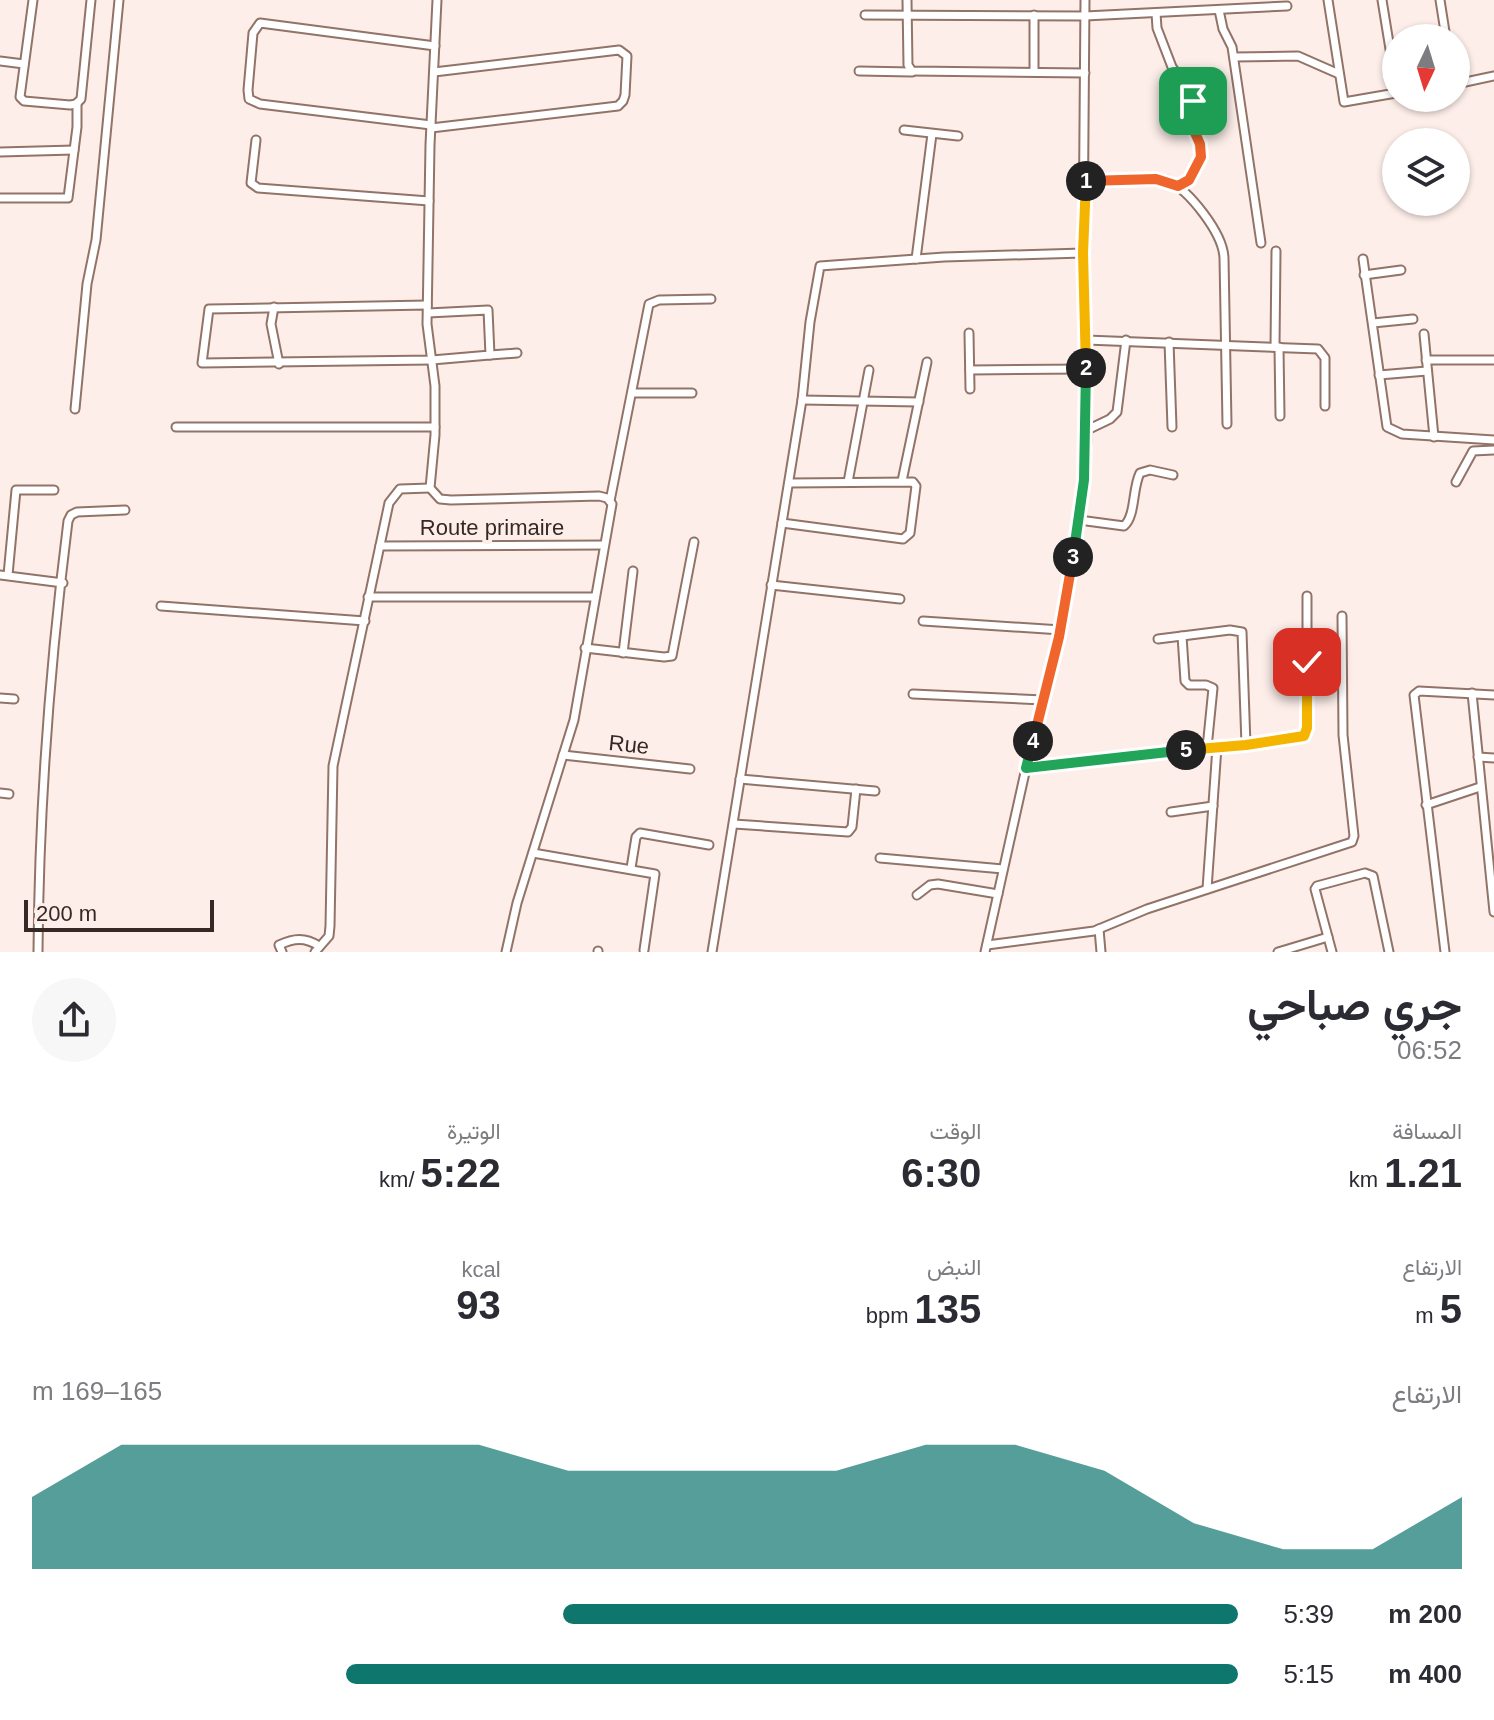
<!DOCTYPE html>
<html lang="ar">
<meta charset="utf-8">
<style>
body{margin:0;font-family:Arial,Vazirmatn,sans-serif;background:#f7f7f7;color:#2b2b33;direction:rtl;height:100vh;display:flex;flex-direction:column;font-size:30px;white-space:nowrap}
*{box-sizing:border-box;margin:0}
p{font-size:26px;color:#7c7c81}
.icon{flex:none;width:44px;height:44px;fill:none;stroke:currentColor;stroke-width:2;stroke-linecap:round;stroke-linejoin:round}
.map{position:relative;height:952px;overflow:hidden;direction:ltr}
.panel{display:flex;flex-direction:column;background:#fff;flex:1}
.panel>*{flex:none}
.needle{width:52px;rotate:184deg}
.buttons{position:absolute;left:1382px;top:24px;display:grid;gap:16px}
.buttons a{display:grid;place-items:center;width:88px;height:88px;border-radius:50%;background:#fff;box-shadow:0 2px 6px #0004;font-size:40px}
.scale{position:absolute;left:24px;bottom:20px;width:190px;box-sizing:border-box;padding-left:8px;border:4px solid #362824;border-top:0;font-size:22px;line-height:28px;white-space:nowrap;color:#362824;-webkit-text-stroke:6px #fdeee9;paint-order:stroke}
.pin{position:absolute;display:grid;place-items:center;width:68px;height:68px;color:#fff;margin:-34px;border-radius:16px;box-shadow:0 4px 12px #0006}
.km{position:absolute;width:40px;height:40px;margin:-20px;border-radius:50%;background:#222;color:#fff;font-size:22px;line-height:40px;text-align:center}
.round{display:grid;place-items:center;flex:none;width:84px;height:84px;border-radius:42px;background:#f7f7f7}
.summary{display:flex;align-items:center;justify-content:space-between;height:136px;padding:0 32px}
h1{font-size:44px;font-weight:700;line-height:60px}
.figures{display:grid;grid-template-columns:repeat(3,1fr);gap:12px;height:136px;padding:8px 32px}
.figures div{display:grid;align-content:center}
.figures b{font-size:40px;font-weight:700}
.figures small{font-size:22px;font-weight:400}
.figures p{font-size:22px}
.chart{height:224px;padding:16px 32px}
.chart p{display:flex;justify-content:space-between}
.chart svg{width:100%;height:144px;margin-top:8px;fill:#0f766e;opacity:.7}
ul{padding:0 32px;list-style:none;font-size:26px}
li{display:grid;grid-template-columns:128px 96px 1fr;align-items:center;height:60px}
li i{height:20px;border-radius:10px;background:#0f766e}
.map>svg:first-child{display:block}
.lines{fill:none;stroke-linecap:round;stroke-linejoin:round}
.street-casing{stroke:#927368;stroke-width:11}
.street{stroke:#fff;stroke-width:7}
.split-1-casing{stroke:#fff;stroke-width:16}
.split-2-casing{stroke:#fff;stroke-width:16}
.split-3-casing{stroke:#fff;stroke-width:16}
.split-4-casing{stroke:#fff;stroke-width:16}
.split-5-casing{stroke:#fff;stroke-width:16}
.split-6-casing{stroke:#fff;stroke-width:16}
.split-1{stroke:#f0652b;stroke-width:10}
.split-2{stroke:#f5b400;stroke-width:10}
.split-3{stroke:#22a559;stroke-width:10}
.split-4{stroke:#f0652b;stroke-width:10}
.split-5{stroke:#22a559;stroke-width:10}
.split-6{stroke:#f5b400;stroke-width:10}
.labels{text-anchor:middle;stroke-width:8;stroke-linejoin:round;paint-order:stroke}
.street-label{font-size:22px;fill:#362824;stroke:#fdeee9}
</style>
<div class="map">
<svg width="1494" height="952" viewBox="0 0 1494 952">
<rect width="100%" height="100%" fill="#fdeee9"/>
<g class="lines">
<g class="street-casing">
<g id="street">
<path d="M 33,0 L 20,97 L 24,101 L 70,105 L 76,104 L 81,99 L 91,0"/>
<path d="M 437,0 L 430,145 L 427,324 L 435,386 L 435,435 L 430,488 L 440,499 L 451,500 L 599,496 L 607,498 L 612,504 L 574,720 L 517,903 L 506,952"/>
<path d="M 907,0 L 908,65 L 912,71 L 1085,73"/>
<path d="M 1328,0 L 1344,102 L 1396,93"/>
<path d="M 1382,0 L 1396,86"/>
<path d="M 1440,0 L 1446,38"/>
<path d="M 1219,10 L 1223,29 L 1232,47 L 1261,243"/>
<path d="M 1156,13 L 1157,28 L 1172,67 L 1191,94 L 1192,126 L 1200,144 L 1201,157 L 1196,171 L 1189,180 L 1178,186"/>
<path d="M 865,15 L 1085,16 L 1287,6"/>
<path d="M 1034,15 L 1034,72"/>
<path d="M 1234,57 L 1298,56 L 1339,74"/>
<path d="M 0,61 L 24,64"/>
<path d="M 859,71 L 912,72"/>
<path d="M 1456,84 L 1494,76"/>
<path d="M 431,125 L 260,104 L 249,99 L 248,90 L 253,33 L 260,23 L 435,46"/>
<path d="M 431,128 L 618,106 L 623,101 L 625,95 L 627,56 L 619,50 L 434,72"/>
<path d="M 904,130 L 958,136"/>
<path d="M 256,140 L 251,183 L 258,188 L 429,201"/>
<path d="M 0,152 L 74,150"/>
<path d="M 1084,181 L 1167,180 C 1189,190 1223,233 1224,258 L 1227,424"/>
<path d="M 0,198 L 68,198 L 77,127 L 77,103"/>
<path d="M 916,259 L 932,134"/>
<path d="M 1363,259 L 1387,427 L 1402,434 L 1494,440"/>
<path d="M 1364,275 L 1401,270"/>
<path d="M 427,305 L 209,309 L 202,363 L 432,360 L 490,355 L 488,310 L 428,313"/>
<path d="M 274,307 L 271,324 L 279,364"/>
<path d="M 1373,323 L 1413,319"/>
<path d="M 969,333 L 970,389"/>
<path d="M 1424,334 L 1434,437"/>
<path d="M 1086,340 L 1318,349 L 1325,358 L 1325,406"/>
<path d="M 1169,342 L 1172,427"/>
<path d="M 1275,347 L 1276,251"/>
<path d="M 1279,347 L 1280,416"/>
<path d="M 490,355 L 517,353"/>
<path d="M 1426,360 L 1494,360"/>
<path d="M 970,370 L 1086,369"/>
<path d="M 1379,375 L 1427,371"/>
<path d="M 633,393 L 692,393"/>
<path d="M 802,400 L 919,402"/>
<path d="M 75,409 L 87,284 L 96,240 L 119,0"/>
<path d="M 176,427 L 435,427"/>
<path d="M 1087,430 L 1110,419 L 1117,412 L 1126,340"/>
<path d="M 902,481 L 927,362"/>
<path d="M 848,482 L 869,370"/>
<path d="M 1456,482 L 1473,451 L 1494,450"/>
<path d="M 610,501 L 649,304 L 659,300 L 711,299"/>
<path d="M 1079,520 L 1124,526 C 1136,515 1132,489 1140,473 L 1150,470 L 1173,475"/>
<path d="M 782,523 L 903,539 L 910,533 L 916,486 L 913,482 L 789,483"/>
<path d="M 380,546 L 604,545"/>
<path d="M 0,575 L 63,583"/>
<path d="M 8,575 L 16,490 L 54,490"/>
<path d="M 771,585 L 900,599"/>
<path d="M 368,597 L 595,597"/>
<path d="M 161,606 L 365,621"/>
<path d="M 923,621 L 1061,630"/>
<path d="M 1182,636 L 1185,681 L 1189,685 L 1206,685 L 1213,688 L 1207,748"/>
<path d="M 1158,639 L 1230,630 L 1242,632 L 1246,745"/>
<path d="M 585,648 L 664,657 L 672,656 L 694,542"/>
<path d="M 623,653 L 633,571"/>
<path d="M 1472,693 L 1494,912"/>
<path d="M 913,694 L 1043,700"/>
<path d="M 0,698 L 14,699"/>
<path d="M 563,755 L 690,769"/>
<path d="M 1478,757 L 1494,758"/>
<path d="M 1026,768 L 1158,752 L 1246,745 L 1304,736 L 1307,728 L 1307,596"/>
<path d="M 740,779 L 875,791"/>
<path d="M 0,793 L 9,794"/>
<path d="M 1426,805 L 1480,787"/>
<path d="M 1171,812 L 1213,806"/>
<path d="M 734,824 L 848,832 L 852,827 L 856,789"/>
<path d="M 533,853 L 655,874 L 644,950"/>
<path d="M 880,858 L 1003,869"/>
<path d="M 631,868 L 636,837 L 640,833 L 709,845"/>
<path d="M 1207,889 L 1217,747"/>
<path d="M 917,895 L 930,885 L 938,884 L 998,894"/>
<path d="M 1099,929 L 1101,952"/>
<path d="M 987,945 L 1094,931 L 1147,909 L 1352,842 L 1354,836 L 1343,735 L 1342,616"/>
<path d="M 598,951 L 598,952"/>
<path d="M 38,952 C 39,808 50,664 68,521 L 71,515 L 77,512 L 125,510"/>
<path d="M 282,952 L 279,945 C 294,938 305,937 319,946"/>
<path d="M 315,952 L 329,936 L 330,926 L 333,766 L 389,503 L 400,489 L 430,488"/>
<path d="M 712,952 L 802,400 L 810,322 L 820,266 L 944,257 L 1083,253"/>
<path d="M 985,952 L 1026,768 L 1067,599 L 1084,480 L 1087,439 L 1086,298 L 1083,253 L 1085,0"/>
<path d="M 1278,952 L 1328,937"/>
<path d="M 1332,952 L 1315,889 L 1317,886 L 1365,873 L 1373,876 L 1389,952"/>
<path d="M 1445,952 L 1414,695 L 1419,691 L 1494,695"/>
</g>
</g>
<use href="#street" class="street"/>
</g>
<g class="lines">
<g class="split-1-casing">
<path id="split-1" d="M 1086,181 L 1156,179 L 1178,186 L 1189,180 L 1201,157 L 1200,144 L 1192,126 L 1193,101"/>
</g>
<g class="split-2-casing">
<path id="split-2" d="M 1086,181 L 1083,253 L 1086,368"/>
</g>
<g class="split-3-casing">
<path id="split-3" d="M 1073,557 L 1084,480 L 1086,368"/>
</g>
<g class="split-4-casing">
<path id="split-4" d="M 1033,741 L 1059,637 L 1073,557"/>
</g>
<g class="split-5-casing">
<path id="split-5" d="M 1033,741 L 1026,768 L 1186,750"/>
</g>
<g class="split-6-casing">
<path id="split-6" d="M 1186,750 L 1246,745 L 1304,736 L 1307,728 L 1307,662"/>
</g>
<use href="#split-1" class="split-1"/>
<use href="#split-2" class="split-2"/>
<use href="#split-3" class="split-3"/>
<use href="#split-4" class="split-4"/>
<use href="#split-5" class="split-5"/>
<use href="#split-6" class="split-6"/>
</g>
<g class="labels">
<g class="street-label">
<text x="492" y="535">Route primaire</text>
<text transform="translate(629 744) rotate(6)" y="8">Rue</text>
</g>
</g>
</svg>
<div class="buttons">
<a><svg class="needle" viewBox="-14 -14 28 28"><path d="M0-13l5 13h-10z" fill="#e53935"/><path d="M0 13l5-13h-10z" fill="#7c7c81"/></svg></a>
<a><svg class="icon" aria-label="layers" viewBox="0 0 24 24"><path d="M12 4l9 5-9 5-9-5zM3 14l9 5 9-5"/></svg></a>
</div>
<div class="scale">200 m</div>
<div class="pin" style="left:1193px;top:101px;background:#1e9e55"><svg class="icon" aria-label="arrive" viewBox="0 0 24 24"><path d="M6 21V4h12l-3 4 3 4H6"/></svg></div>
<div class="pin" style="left:1307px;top:662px;background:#d93025"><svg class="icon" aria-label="check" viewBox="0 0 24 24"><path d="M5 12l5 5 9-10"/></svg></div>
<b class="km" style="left:1086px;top:181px">1</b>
<b class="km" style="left:1086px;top:368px">2</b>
<b class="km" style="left:1073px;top:557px">3</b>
<b class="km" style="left:1033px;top:741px">4</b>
<b class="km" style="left:1186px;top:750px">5</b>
</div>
<section class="panel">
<div class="summary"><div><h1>جري صباحي</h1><p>06:52</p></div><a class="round"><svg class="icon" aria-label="share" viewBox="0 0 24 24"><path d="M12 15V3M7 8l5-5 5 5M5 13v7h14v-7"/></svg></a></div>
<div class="figures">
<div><p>المسافة</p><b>1.21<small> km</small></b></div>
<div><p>الوقت</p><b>6:30</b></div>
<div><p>الوتيرة</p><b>5:22<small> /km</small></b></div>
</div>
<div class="figures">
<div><p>الارتفاع</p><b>5<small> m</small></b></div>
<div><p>النبض</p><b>135<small> bpm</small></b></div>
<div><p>kcal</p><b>93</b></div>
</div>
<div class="chart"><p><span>الارتفاع</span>165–169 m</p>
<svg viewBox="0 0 160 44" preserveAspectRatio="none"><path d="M0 44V22L10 6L20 6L30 6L40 6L50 6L60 14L70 14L80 14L90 14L100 6L110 6L120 14L130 30L140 38L150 38L160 22V44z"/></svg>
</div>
<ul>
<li><b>200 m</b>5:39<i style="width:56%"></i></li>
<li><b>400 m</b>5:15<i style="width:74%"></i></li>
</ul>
</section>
